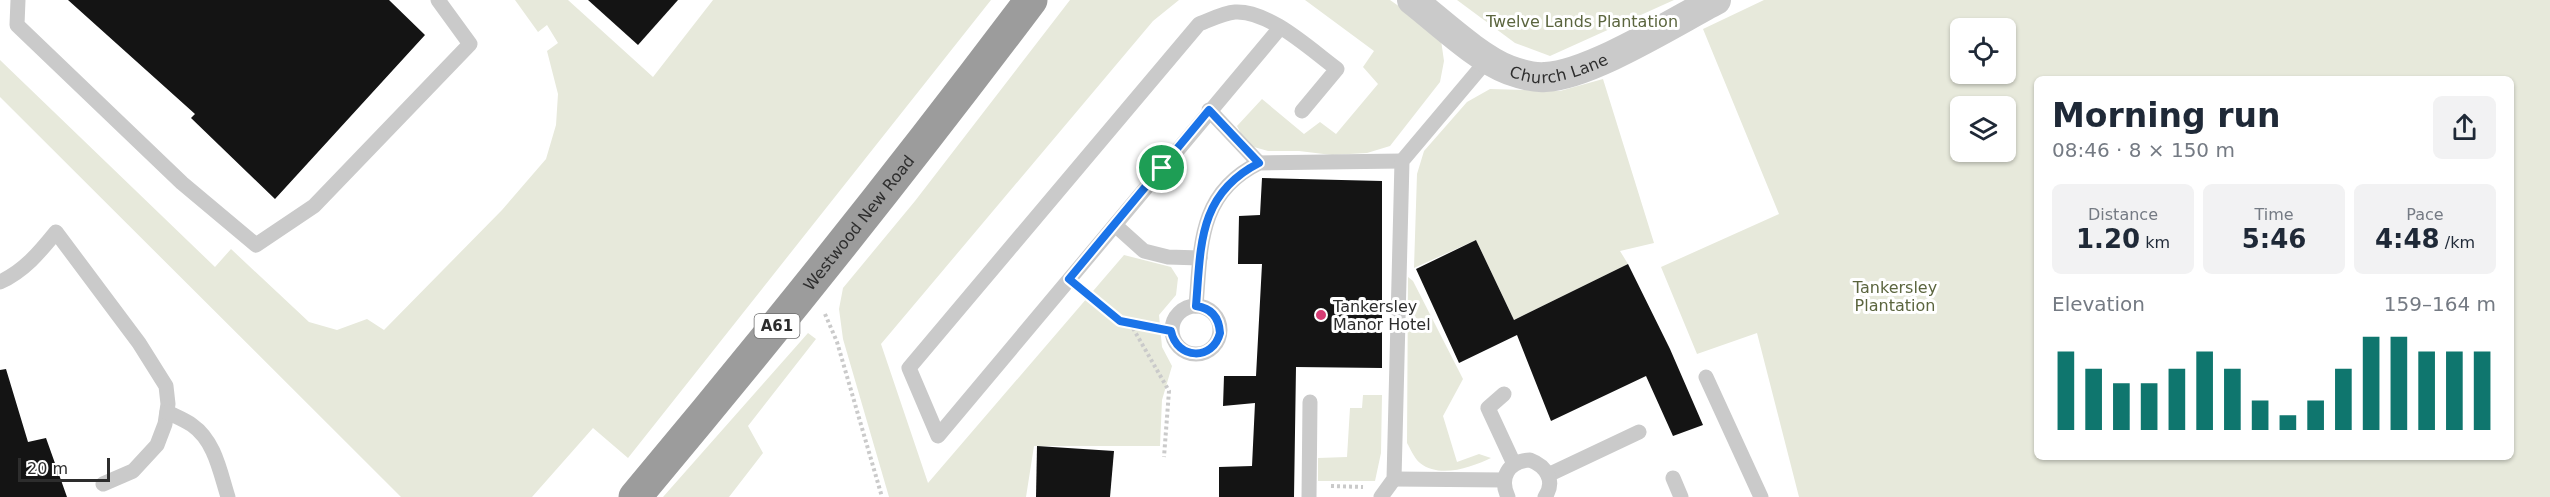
<!DOCTYPE html>
<meta charset="utf-8">
<style>
body{margin:0;font-family:"DejaVu Sans",sans-serif;background:#f2f2f3;color:#1f2937;height:100vh;display:flex;flex-direction:column;font-size:22px;white-space:nowrap}
*{box-sizing:border-box;margin:0}
p{font-size:20px;color:#747a83}
.icon{flex:none;width:33px;height:33px;fill:none;stroke:currentColor;stroke-width:2;stroke-linecap:round;stroke-linejoin:round}
.map{position:relative;flex:1;overflow:hidden}
.details{position:absolute;left:2034px;top:76px;width:480px;height:384px;display:flex;flex-direction:column;background:#fff;border-radius:9px;box-shadow:0 2px 4px #0004}
.details>*{flex:none}
.controls{position:absolute;left:1950px;top:18px;display:grid;gap:12px}
.controls a{display:grid;place-items:center;width:66px;height:66px;border-radius:9px;background:#fff;box-shadow:0 2px 4px #0004;font-size:30px}
.scale{position:absolute;left:18px;bottom:15px;width:92px;box-sizing:border-box;padding-left:6px;border:3px solid #2d2d2d;border-top:0;font-size:16px;line-height:21px;white-space:nowrap;color:#2d2d2d;-webkit-text-stroke:4px #fff;paint-order:stroke}
.pin{position:absolute;display:grid;place-items:center;width:51px;height:51px;color:#fff;margin:-26px;border:3px solid #fff;border-radius:50%;box-shadow:0 2px 6px #0007}
.round{display:grid;place-items:center;flex:none;width:63px;height:63px;border-radius:9px;background:#f2f2f3}
.summary{display:flex;align-items:center;justify-content:space-between;height:102px;padding:0 18px}
h1{font-size:33px;font-weight:800;line-height:45px}
.stats{display:grid;grid-template-columns:repeat(3,1fr);gap:9px;height:102px;padding:6px 18px}
.stats div{display:grid;align-content:center;border-radius:9px;background:#f2f2f3;text-align:center}
.stats b{font-size:26px;font-weight:800}
.stats small{font-size:16px;font-weight:400}
.stats p{font-size:16px}
.chart{height:168px;padding:12px 18px}
.chart p{display:flex;justify-content:space-between}
.chart svg{width:100%;height:108px;margin-top:6px;stroke:#0f766e;stroke-width:6}
.map>svg:first-child{display:block}
.green{fill:#e7e9db;fill-rule:evenodd}
.building{fill:#141414}
.lines{fill:none;stroke-linecap:round;stroke-linejoin:round}
.path{stroke:#cacaca;stroke-width:4;stroke-dasharray:3 3;stroke-linecap:butt}
.service{stroke:#cacaca;stroke-width:15}
.minor{stroke:#cacaca;stroke-width:30}
.trunk{stroke:#9c9c9c;stroke-width:33}
.route-casing{stroke:#fff;stroke-width:12}
.route{stroke:#1a73e8;stroke-width:8}
.poi-dot{fill:#d73c74;stroke:#fff;stroke-width:2}
.labels{text-anchor:middle;stroke-width:6;stroke-linejoin:round;paint-order:stroke}
.shield{fill:#fff;stroke:#6c6c6c;stroke-width:1.5}
.shield-label{font-size:15px;font-weight:bold;fill:#2d2d2d}
.park-label{font-size:16px;fill:#5b653e;stroke:#fff}
.street-label{font-size:16px;fill:#2d2d2d;stroke:#fff}
.poi-label{font-size:16px;fill:#2d2d2d;stroke:#fff;text-anchor:start}
</style>
<div class="map">
<svg width="2550" height="497" viewBox="0 0 2550 497">
<rect width="100%" height="100%" fill="#fff"/>
<g class="green">
<path d="M 515,0 L 568,0 L 653,77 L 713,0 L 991,0 L 628,458 L 593,428 L 532,497 L 401,497 L 0,97 L 0,60 L 215,267 L 231,249 L 309,322 L 337,330 L 367,319 L 384,330 L 502,210 L 546,159 L 556,125 L 558,94 L 547,51 L 558,43 L 547,25 L 538,32 Z"/>
<path d="M 1070,0 L 1179,0 L 1153,21 L 881,344 L 928,483 L 1124,255 L 1171,267 L 1178,278 L 1176,295 L 1159,315 L 1162,347 L 1172,366 L 1162,400 L 1160,446 L 1034,446 L 1026,497 L 889,497 L 843,339 L 839,309 L 843,288 L 915,201 Z"/>
<path d="M 1305,0 L 1390,0 L 1420,21 L 1441,40 L 1444,61 L 1440,82 L 1390,146 L 1367,153 L 1332,155 L 1299,151 L 1268,151 L 1247,145 L 1237,126 L 1262,99 L 1304,134 L 1320,122 L 1336,134 L 1378,84 L 1363,67 L 1374,51 Z"/>
<path d="M 1457,0 L 1674,0 L 1550,56 L 1515,43 Z"/>
<path d="M 1764,0 L 2550,0 L 2550,497 L 1799,497 L 1757,333 L 1697,354 L 1661,267 L 1779,214 L 1703,29 ZM 1960,28 L 2006,28 L 2006,74 L 1960,74 ZM 2037,80 L 2511,80 L 2511,458 L 2037,458 ZM 1960,106 L 2006,106 L 2006,152 L 1960,152 Z"/>
<path d="M 1603,79 L 1654,243 L 1620,251 L 1628,264 L 1514,320 L 1476,240 L 1414,268 L 1417,174 L 1424,151 L 1467,102 L 1490,89 L 1560,91 Z"/>
<path d="M 1408,277 L 1413,281 L 1463,379 L 1443,416 L 1457,462 L 1479,454 L 1491,458 C 1472,467 1440,479 1420,463 C 1414,458 1410,448 1407,443 Z"/>
<path d="M 808,333 L 816,339 L 748,426 L 763,453 L 729,497 L 663,497 Z"/>
<path d="M 1363,395 L 1382,395 L 1381,453 L 1375,481 L 1318,481 L 1318,458 L 1347,457 L 1350,408 L 1362,408 Z"/>
</g>
<g class="building">
<path d="M 68,0 L 389,0 L 425,35 L 275,199 L 191,118 L 195,114 Z"/>
<path d="M 588,0 L 678,0 L 638,45 Z"/>
<path d="M 1262,178 L 1382,181 L 1382,368 L 1296,367 L 1294,497 L 1219,497 L 1219,467 L 1252,466 L 1255,403 L 1223,406 L 1224,376 L 1256,376 L 1262,264 L 1238,264 L 1239,216 L 1260,215 Z"/>
<path d="M 1476,240 L 1514,320 L 1628,264 L 1670,349 L 1703,425 L 1673,436 L 1646,376 L 1551,421 L 1517,335 L 1459,363 L 1416,269 Z"/>
<path d="M 6,369 L 28,442 L 46,438 L 67,497 L 0,497 L 0,370 Z"/>
<path d="M 1037,446 L 1114,451 L 1110,497 L 1036,497 Z"/>
</g>
<g class="lines">
<g class="path">
<path d="M 1086,293 L 1120,321 L 1171,331"/>
<path d="M 825,314 L 837,342 L 882,497"/>
<path d="M 1130,323 L 1169,391 L 1164,457"/>
<path d="M 1331,486 L 1363,487"/>
</g>
<g class="service">
<path d="M 18,0 L 17,25 L 182,183 L 256,245 L 314,206 L 470,44 L 438,0"/>
<path d="M 1280,28 L 938,436 L 909,368 L 1199,24 C 1210,20 1223,13 1235,12 C 1269,10 1311,50 1337,69 L 1302,111"/>
<path d="M 1209,110 L 1259,163"/>
<path d="M 1115,225 L 1144,251 L 1168,257 L 1200,258"/>
<path d="M 0,282 C 24,271 39,253 56,232 L 139,343 L 166,386 L 168,404 L 165,424 L 157,445 L 133,471 L 103,484"/>
<circle cx="1196" cy="330" r="24"/>
<path d="M 1196,306 C 1201,246 1198,193 1259,163 L 1402,161"/>
<path d="M 1706,377 L 1761,497"/>
<path d="M 1504,394 L 1488,408 L 1514,464"/>
<path d="M 167,412 C 175,416 185,420 192,425 C 215,441 220,472 228,497"/>
<path d="M 1548,475 L 1639,432"/>
<path d="M 1673,478 L 1681,497"/>
<path d="M 1394,479 L 1504,480"/>
<path d="M 1309,497 L 1310,402"/>
<path d="M 1381,497 L 1394,479 L 1402,161 L 1488,59"/>
<path d="M 1508,497 C 1499,478 1508,461 1530,460 C 1546,466 1556,481 1545,497"/>
</g>
<path class="minor" id="s1" d="M 1412,0 C 1439,21 1479,59 1509,70 C 1520,74 1533,78 1545,77 C 1590,75 1674,22 1716,0"/>
<path class="trunk" id="s2" d="M 635,497 C 772,334 903,170 1031,0"/>
</g>
<g class="lines">
<g class="route-casing">
<path id="route" d="M 1209,110 L 1259,163 C 1198,194 1201,245 1196,306 C 1211,308 1219,317 1220,333 C 1213,361 1177,360 1171,331 L 1120,321 L 1069,279 Z"/>
</g>
<use href="#route" class="route"/>
</g>
<circle class="poi-dot" cx="1321" cy="315" r="6"/>
<g class="labels">
<rect class="shield" x="754.5" y="314" width="45" height="24" rx="4.5"/>
<g class="shield-label">
<text x="777" y="331">A61</text>
</g>
<g class="park-label">
<text x="1582" y="27">Twelve Lands Plantation</text>
<text x="1895" y="293">Tankersley<tspan x="1895" dy="18">Plantation</tspan></text>
</g>
<g class="street-label">
<text dy="6" stroke="none"><textPath href="#s1" startOffset="172">Church Lane</textPath></text>
<text dy="6" stroke="none"><textPath href="#s2" startOffset="354">Westwood New Road</textPath></text>
</g>
<g class="poi-label">
<text x="1333" y="312">Tankersley<tspan x="1333" dy="18">Manor Hotel</tspan></text>
</g>
</g>
</svg>
<div class="controls">
<a><svg class="icon" aria-label="locate" viewBox="0 0 24 24"><circle cx="12" cy="12" r="6"/><path d="M12 2v4M12 18v4M2 12h4M18 12h4"/></svg></a>
<a><svg class="icon" aria-label="layers" viewBox="0 0 24 24"><path d="M12 4l9 5-9 5-9-5zM3 14l9 5 9-5"/></svg></a>
</div>
<div class="scale">20 m</div>
<div class="pin" style="left:1162px;top:168px;background:#1e9e55"><svg class="icon" aria-label="arrive" viewBox="0 0 24 24"><path d="M6 21V4h12l-3 4 3 4H6"/></svg></div>
<section class="details">
<div class="summary"><div><h1>Morning run</h1><p>08:46 · 8 × 150 m</p></div><a class="round"><svg class="icon" aria-label="share" viewBox="0 0 24 24"><path d="M12 15V3M7 8l5-5 5 5M5 13v7h14v-7"/></svg></a></div>
<div class="stats">
<div><p>Distance</p><b>1.20<small> km</small></b></div>
<div><p>Time</p><b>5:46</b></div>
<div><p>Pace</p><b>4:48<small> /km</small></b></div>
</div>
<div class="chart"><p><span>Elevation</span>159–164 m</p>
<svg viewBox="0 0 160 44" preserveAspectRatio="none"><path d="M5 44V12M15 44V19M25 44V25M35 44V25M45 44V19M55 44V12M65 44V19M75 44V32M85 44V38M95 44V32M105 44V19M115 44V6M125 44V6M135 44V12M145 44V12M155 44V12"/></svg>
</div>
</section>
</div>
